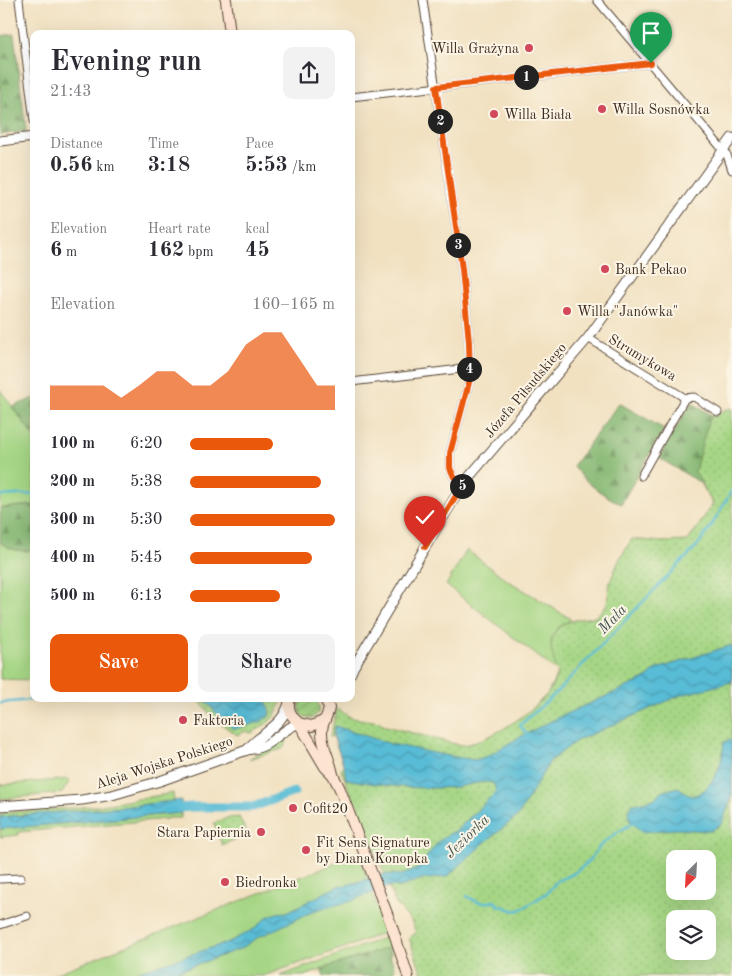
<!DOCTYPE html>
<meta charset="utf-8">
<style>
body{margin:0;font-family:"Old Standard TT",serif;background:#f2f2f3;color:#2b2b33;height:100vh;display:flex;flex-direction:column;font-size:19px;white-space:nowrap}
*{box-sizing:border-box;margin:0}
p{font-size:16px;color:#7c7c81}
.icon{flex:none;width:28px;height:28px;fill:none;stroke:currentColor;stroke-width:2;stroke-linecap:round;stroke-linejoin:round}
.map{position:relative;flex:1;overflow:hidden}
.panel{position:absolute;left:30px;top:30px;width:325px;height:672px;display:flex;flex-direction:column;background:#fff;border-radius:10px;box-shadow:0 5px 20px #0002}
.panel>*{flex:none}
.needle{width:32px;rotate:204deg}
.buttons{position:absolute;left:666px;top:850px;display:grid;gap:10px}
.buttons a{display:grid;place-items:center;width:50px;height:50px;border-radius:10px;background:#fff;box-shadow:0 5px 20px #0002;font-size:25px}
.pin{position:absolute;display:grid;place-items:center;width:42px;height:42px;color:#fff;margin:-51px -21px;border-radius:50% 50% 50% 0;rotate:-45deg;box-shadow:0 0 5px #0007}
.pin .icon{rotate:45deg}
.km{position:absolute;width:25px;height:25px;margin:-12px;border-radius:50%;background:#222;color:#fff;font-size:14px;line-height:25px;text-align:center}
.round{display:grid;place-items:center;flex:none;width:52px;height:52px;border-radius:10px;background:#f2f2f3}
.summary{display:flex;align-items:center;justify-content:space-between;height:85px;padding:0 20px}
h1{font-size:28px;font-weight:800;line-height:38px}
.figures{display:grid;grid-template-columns:repeat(3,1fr);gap:8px;height:85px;padding:5px 20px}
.figures div{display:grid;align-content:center}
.figures b{font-size:21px;font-weight:800}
.figures small{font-size:14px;font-weight:400}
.figures p{font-size:14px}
.chart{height:140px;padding:10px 20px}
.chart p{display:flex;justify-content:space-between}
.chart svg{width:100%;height:90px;margin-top:5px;fill:#ea580c;opacity:.7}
.primary-button{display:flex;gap:10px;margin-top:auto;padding:10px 20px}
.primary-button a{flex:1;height:58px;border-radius:10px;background:#ea580c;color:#fff;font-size:20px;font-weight:800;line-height:58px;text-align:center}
.primary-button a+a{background:#f2f2f3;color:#2b2b33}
ul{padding:0 20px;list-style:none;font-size:16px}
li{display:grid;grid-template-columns:80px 60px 1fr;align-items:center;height:38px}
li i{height:12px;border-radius:6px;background:#ea580c}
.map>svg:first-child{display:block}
.grass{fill:#a6d685;stroke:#708052}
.forest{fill:url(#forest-firs);stroke:#607048}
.park{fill:url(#park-dots);stroke:#708052;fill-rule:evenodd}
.garden{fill:url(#garden-furrows);stroke:#708052}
.water{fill:url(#water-waves);stroke:#4a737a}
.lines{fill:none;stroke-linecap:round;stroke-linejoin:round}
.stream{stroke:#58bcd6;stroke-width:2.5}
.canal{stroke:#58bcd6;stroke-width:9}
.minor-casing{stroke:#564536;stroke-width:9}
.tertiary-casing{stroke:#564536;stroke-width:11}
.secondary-casing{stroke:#564536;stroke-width:12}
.minor{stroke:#fff;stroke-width:7}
.tertiary{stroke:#fff;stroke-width:9}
.secondary{stroke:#fde4d1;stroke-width:10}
.route-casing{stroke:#fff;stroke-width:10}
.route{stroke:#ea580c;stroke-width:6}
.poi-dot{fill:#d1495b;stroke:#fcf5e5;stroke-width:2}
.labels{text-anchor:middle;stroke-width:4;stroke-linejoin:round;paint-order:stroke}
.poi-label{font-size:14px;fill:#3b2a1e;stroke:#fcf5e5;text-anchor:start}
.street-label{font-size:14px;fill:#3b2a1e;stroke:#fcf5e5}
.water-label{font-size:15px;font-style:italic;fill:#445655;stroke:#fcf5e5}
</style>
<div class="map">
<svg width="732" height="976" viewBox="0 0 732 976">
<defs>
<pattern id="forest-firs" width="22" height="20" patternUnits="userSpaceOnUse" patternTransform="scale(1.25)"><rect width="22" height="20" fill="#84b772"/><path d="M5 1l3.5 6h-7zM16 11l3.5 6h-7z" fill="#6d955d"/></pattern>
<pattern id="park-dots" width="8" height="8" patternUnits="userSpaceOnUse" patternTransform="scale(1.25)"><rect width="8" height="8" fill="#a6d685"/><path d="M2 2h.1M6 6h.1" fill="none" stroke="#90b872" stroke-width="1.8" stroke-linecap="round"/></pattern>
<pattern id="garden-furrows" width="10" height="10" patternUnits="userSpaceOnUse" patternTransform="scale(1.25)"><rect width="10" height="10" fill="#a6d685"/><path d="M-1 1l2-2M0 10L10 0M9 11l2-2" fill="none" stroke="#90b872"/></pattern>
<pattern id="water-waves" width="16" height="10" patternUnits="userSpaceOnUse" patternTransform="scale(1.25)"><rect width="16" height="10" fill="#58bcd6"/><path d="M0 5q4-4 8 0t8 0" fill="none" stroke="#4a99ad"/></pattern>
</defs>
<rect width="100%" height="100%" fill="#fcf5e5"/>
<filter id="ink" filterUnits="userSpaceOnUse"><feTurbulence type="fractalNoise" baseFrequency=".02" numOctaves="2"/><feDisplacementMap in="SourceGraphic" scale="10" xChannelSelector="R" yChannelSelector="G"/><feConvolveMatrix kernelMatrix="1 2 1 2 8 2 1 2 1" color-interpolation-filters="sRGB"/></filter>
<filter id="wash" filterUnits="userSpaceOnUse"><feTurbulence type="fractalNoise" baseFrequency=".0096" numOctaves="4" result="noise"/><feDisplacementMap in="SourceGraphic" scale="20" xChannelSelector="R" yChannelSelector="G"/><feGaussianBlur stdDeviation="1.12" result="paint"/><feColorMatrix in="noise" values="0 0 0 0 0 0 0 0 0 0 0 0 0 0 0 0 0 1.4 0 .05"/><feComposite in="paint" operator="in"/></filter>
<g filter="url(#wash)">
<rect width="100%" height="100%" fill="#f1e1c1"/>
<g class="grass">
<path d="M 0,390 L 34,436 L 34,505 L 0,508 Z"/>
<path d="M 732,496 L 603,651 L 537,704 L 548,693 L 558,672 L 446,585 L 467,550 L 507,580 L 571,619 L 555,631 L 596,617 L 607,604 L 610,582 L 640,597 Z"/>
<path d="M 0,542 C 10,550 21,552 34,550 L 34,680 L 0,679 Z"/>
<path d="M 287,736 L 286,744 L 282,749 L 249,759 Z"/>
<path d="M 69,779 L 69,782 L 62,793 L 0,799 L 0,785 Z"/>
<path d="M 173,793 L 174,801 L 122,807 L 0,817 L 0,813 L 97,806 Z"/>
<path d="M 181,813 L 181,818 L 167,818 L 167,819 L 18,832 L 19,835 L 0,837 L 0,829 Z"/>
<path d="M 359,854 L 386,932 L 352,945 L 263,976 L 50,976 Z"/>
<path d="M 387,937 L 392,954 L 390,954 L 387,948 L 304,976 L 280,976 Z"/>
</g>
<g class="forest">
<path d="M 14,34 L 26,131 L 0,135 L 0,36 Z"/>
<path d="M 34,398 L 34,436 L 12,407 Z"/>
<path d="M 691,402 L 732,429 L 732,478 L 701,522 L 713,504 L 701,483 L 659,458 Z"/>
<path d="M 619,403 L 664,429 L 621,504 C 600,493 588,485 573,466 Z"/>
<path d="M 34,505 L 34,550 C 21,552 10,550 0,542 L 0,508 Z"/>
<path d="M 387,948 L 395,969 L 389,976 L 324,976 L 321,969 Z"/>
</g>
<g class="park">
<path d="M 732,408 L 732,976 L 423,976 L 409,938 L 416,933 L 412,922 L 396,904 L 358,805 L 352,797 L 341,770 L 344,766 L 333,736 L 330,737 L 337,709 L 352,718 L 380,722 L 382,725 L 459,745 C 481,747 535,711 548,693 C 553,687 555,678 558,672 L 554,668 L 555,665 C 554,658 550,649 551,642 C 555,620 578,619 596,617 L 607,604 L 610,582 L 619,560 L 632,539 L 661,542 L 688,541 L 713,504 L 695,471 L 709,419 L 724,411 ZM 675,859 L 708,859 L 708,891 L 675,891 ZM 675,919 L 708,919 L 708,951 L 675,951 Z"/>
<path d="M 198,699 L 281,699 C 279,716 266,726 251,733 L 246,731 L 237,735 L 213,718 Z"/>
<path d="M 239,817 L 247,834 L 222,845 L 214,823 L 227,818 Z"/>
</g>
<circle class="garden" cx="309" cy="708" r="10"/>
<g class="water">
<path d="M 732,645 L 732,682 L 681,695 L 576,741 L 550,761 L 518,816 L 483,844 L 447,877 L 419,880 L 401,887 L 390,886 L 349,902 L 316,910 L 257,938 L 240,949 L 165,976 L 124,976 L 229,942 L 254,929 L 267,917 L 277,913 L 287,912 L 340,885 L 343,886 L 386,874 L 402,875 L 417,869 L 439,841 C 446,837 447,834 456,831 L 496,792 L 494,784 C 487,779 465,786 456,787 C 419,790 382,786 346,779 L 344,766 L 333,735 L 335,726 L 391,744 L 444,755 L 475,760 L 488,756 L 516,739 L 561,716 L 645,679 L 657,669 Z"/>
<path d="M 204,699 L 265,699 L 270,709 L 269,716 L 260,722 L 235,729 L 231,727 L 217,714 Z"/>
<path d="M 732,739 L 732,796 L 722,823 L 711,831 L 676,829 L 642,832 L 630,821 L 628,811 L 631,805 L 654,799 L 660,792 L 678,787 L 691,796 C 700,794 702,792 708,786 C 720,772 722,760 724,742 Z"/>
<path d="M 181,800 L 181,813 L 0,829 L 0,817 L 122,807 Z"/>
</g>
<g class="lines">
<g class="stream">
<path d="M 0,496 L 34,494"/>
<path d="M 0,703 L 40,699"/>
<path d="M 527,735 L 520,725 L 555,694 L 680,563 C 705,541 716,518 732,490"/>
<path d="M 467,896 C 477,903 482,904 494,901 L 500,906 C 507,906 511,913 520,910 L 547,893 L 557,881 L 573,874 L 587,863 L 601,845 L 619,831 L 635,822"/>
</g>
<path class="canal" d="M 169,809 L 192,807 L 253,807 L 294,792"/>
</g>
</g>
<g filter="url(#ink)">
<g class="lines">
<g class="minor-casing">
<g id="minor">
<path d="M 19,0 L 34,121"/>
<path d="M 423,0 L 462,269 L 469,342 L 470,379 L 450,453 L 450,468 L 454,477 L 463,484"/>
<path d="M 597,0 L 718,144 L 727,155 L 732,170"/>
<path d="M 351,97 L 651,63"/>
<path d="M 588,338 L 685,398 L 694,397 L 718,412"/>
<path d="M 351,382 L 469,368"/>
<path d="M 641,476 L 685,398"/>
<path d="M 0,879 L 21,878"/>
<path d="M 0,925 L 27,916"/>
</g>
</g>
<g class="tertiary-casing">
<g id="tertiary">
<path d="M 0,141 L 34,137"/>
<path d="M 351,673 L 353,668 L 463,484 L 588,338 L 732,138"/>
<path d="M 247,750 C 260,733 281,727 288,706"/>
<path d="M 0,806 L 82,800 L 112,795 L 160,781 L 247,750 C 272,748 278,731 299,723"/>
</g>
</g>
<g class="secondary-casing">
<g id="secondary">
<path d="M 226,0 L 230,34"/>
<path d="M 290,699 C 287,708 291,717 299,723 L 312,726 L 325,720"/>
<path d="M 325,699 L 329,708 C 328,716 322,722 322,731 C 321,746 331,760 333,775"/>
<path d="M 299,723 L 325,767 L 333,775 L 340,789 L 391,924 L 408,976"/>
</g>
</g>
<use href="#minor" class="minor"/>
<use href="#tertiary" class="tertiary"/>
<use href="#secondary" class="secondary"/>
</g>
</g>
<g class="lines" filter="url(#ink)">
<g class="route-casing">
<path id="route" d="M 425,547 L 463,484 L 454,477 L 450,468 L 450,453 L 470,379 L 469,342 L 462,269 L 436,87 L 651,63"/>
</g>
<use href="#route" class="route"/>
</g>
<g class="poi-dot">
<circle cx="529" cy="48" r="5"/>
<circle cx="602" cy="109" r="5"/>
<circle cx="494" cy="114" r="5"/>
<circle cx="605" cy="269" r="5"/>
<circle cx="567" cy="311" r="5"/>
<circle cx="183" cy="720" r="5"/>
<circle cx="293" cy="808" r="5"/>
<circle cx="261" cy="832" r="5"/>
<circle cx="306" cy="850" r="5"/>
<circle cx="225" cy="882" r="5"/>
</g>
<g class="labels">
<g class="poi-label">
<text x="519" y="53" text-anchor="end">Willa Grażyna</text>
<text x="612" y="114">Willa Sosnówka</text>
<text x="504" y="119">Willa Biała</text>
<text x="615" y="274">Bank Pekao</text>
<text x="577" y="316">Willa "Janówka"</text>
<text x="193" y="725">Faktoria</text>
<text x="303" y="813">Cofit20</text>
<text x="251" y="837" text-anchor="end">Stara Papiernia</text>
<text x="316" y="847">Fit Sens Signature<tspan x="316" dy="16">by Diana Konopka</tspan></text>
<text x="235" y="887">Biedronka</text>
</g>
<g class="street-label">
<text transform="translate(643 357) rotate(31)" y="5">Strumykowa</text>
<text transform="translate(525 390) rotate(-50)" y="5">Józefa Piłsudskiego</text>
<text transform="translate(164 762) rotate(-18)" y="5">Aleja Wojska Polskiego</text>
</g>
<g class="water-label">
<text transform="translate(612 619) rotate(-46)" y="5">Mała</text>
<text transform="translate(467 836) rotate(-44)" y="5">Jeziorka</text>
</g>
</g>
</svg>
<div class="buttons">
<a><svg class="needle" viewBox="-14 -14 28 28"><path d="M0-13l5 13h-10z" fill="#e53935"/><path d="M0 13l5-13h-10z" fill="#7c7c81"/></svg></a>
<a><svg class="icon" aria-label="layers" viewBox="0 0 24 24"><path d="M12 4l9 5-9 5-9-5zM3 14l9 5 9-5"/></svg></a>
</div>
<div class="pin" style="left:651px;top:63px;background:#1e9e55"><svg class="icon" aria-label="arrive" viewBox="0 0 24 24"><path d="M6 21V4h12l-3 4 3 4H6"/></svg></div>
<div class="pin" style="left:425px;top:547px;background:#d93025"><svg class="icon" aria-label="check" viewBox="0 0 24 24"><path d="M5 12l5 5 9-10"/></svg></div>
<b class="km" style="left:526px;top:77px">1</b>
<b class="km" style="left:440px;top:121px">2</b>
<b class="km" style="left:458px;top:245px">3</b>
<b class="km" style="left:469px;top:369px">4</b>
<b class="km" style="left:462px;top:486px">5</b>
<section class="panel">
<div class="summary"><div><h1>Evening run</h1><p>21:43</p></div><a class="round"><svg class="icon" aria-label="share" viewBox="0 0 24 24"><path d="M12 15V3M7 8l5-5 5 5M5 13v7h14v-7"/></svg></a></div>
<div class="figures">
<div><p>Distance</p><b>0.56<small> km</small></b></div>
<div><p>Time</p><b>3:18</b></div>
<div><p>Pace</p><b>5:53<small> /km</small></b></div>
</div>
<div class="figures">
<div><p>Elevation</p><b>6<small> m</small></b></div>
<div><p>Heart rate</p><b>162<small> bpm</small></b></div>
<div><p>kcal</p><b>45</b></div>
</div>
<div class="chart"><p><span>Elevation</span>160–165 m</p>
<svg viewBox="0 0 160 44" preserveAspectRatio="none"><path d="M0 44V32L10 32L20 32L30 32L40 38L50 32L60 25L70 25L80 32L90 32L100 25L110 12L120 6L130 6L140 19L150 32L160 32V44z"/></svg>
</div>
<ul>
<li><b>100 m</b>6:20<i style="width:57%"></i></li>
<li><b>200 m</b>5:38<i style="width:90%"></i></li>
<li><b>300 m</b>5:30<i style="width:100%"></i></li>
<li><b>400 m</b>5:45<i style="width:84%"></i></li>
<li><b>500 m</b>6:13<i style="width:62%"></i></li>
</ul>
<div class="primary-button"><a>Save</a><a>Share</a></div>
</section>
</div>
